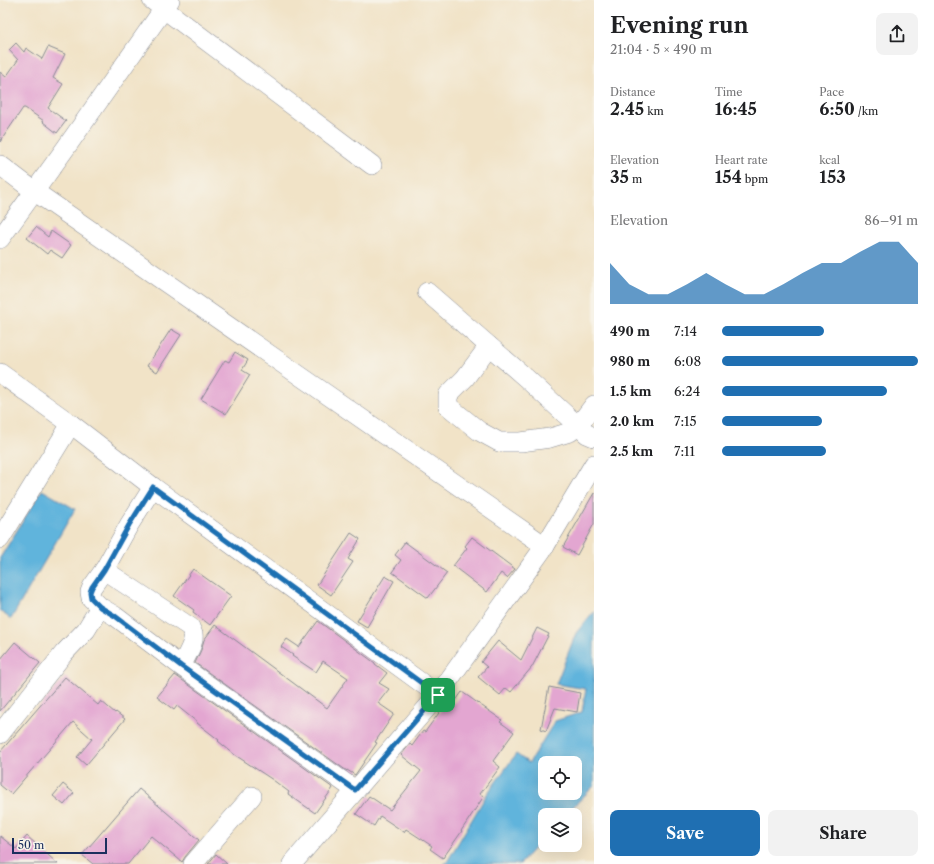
<!DOCTYPE html>
<meta charset="utf-8">
<style>
body{margin:0;font-family:"Libre Caslon Text",serif;background:#f2f2f2;color:#202124;height:100vh;display:flex;flex-direction:column;font-size:15px;white-space:nowrap}
*{box-sizing:border-box;margin:0}
p{font-size:13px;color:#757577}
.icon{flex:none;width:22px;height:22px;fill:none;stroke:currentColor;stroke-width:2;stroke-linecap:round;stroke-linejoin:round}
.map{position:relative;flex:1;overflow:hidden}
.sheet{display:flex;flex-direction:column;background:#fff;width:340px}
.sheet>*{flex:none}
.fabs{position:absolute;left:538px;top:756px;display:grid;gap:8px}
.fabs a{display:grid;place-items:center;width:44px;height:44px;border-radius:8px;background:#fff;box-shadow:0 4px 16px #0002;font-size:20px}
.scale{position:absolute;left:12px;bottom:10px;width:95px;box-sizing:border-box;padding-left:4px;border:2px solid #1b2f5e;border-top:0;font-size:11px;line-height:14px;white-space:nowrap;color:#1b2f5e;-webkit-text-stroke:3px #f7f3e8;paint-order:stroke}
.pin{position:absolute;display:grid;place-items:center;width:34px;height:34px;color:#fff;margin:-17px;border-radius:8px;box-shadow:0 2px 6px #0006}
.round{display:grid;place-items:center;flex:none;width:42px;height:42px;border-radius:8px;background:#f2f2f2}
.headline{display:flex;align-items:center;justify-content:space-between;height:68px;padding:0 16px}
h1{font-size:22px;font-weight:700;line-height:30px}
.figures{display:grid;grid-template-columns:repeat(3,1fr);gap:6px;height:68px;padding:4px 16px}
.figures div{display:grid;align-content:center}
.figures b{font-size:17px;font-weight:700}
.figures small{font-size:11px;font-weight:400}
.figures p{font-size:11px}
.chart{height:112px;padding:8px 16px}
.chart p{display:flex;justify-content:space-between}
.chart svg{width:100%;height:72px;margin-top:4px;fill:#1f6fb2;opacity:.7}
.button{display:flex;gap:8px;margin-top:auto;padding:8px 16px}
.button a{flex:1;height:46px;border-radius:8px;background:#1f6fb2;color:#fff;font-size:16px;font-weight:700;line-height:46px;text-align:center}
.button a+a{background:#f2f2f2;color:#202124}
ul{padding:0 16px;list-style:none;font-size:13px}
li{display:grid;grid-template-columns:64px 48px 1fr;align-items:center;height:30px}
li i{height:10px;border-radius:5px;background:#1f6fb2}
main{display:flex;flex:1;min-height:0}
.map>svg:first-child{display:block}
.water{fill:#60b4dc;stroke:#3e729d;fill-rule:evenodd}
.building{fill:#e3a6d1}
.lines{fill:none;stroke-linecap:round;stroke-linejoin:round}
.minor-casing{stroke:#868992;stroke-width:20}
.minor{stroke:#fff;stroke-width:19}
.route-casing{stroke:#fff;stroke-width:8}
.route{stroke:#1f6fb2;stroke-width:5}
</style>
<main>
<div class="map">
<svg width="594" height="864" viewBox="0 0 594 864">
<rect width="100%" height="100%" fill="#f7f3e8"/>
<filter id="ink" filterUnits="userSpaceOnUse"><feTurbulence type="fractalNoise" baseFrequency=".025" numOctaves="2"/><feDisplacementMap in="SourceGraphic" scale="8" xChannelSelector="R" yChannelSelector="G"/><feConvolveMatrix kernelMatrix="1 2 1 2 8 2 1 2 1" color-interpolation-filters="sRGB"/></filter>
<filter id="wash" filterUnits="userSpaceOnUse"><feTurbulence type="fractalNoise" baseFrequency=".012" numOctaves="4" result="noise"/><feDisplacementMap in="SourceGraphic" scale="16" xChannelSelector="R" yChannelSelector="G"/><feGaussianBlur stdDeviation="0.9" result="paint"/><feColorMatrix in="noise" values="0 0 0 0 0 0 0 0 0 0 0 0 0 0 0 0 0 1.4 0 .05"/><feComposite in="paint" operator="in"/></filter>
<g filter="url(#wash)">
<rect width="100%" height="100%" fill="#f1e3c7"/>
<g class="water">
<path d="M 42,490 L 75,509 L 11,619 L 0,611 L 0,558 Z"/>
<path d="M 594,611 L 594,786 L 565,815 L 545,815 L 545,836 L 520,864 L 443,864 L 447,862 L 487,794 L 516,754 L 529,763 L 555,721 L 582,712 L 586,689 L 556,684 L 576,633 ZM 545,763 L 575,763 L 575,793 L 545,793 Z"/>
</g>
<g id="blocks">
<g class="building">
<path d="M 16,43 L 24,52 L 26,48 L 42,59 L 48,47 L 65,54 L 53,78 L 63,84 L 48,108 L 66,121 L 57,133 L 43,122 L 44,121 L 25,108 L 23,108 L 0,142 L 0,72 L 6,77 L 18,60 L 9,50 Z"/>
<path d="M 36,227 L 48,237 L 51,231 L 71,245 L 62,258 L 50,250 L 47,254 L 27,238 Z"/>
<path d="M 171,329 L 181,335 L 157,372 L 147,366 Z"/>
<path d="M 235,352 L 248,360 L 242,370 L 250,375 L 226,414 L 201,399 L 225,360 L 229,362 Z"/>
<path d="M 594,493 L 594,524 L 577,555 L 563,547 Z"/>
<path d="M 351,533 L 360,539 L 348,559 L 353,562 L 331,595 L 317,585 Z"/>
<path d="M 472,537 L 515,569 L 507,578 L 501,573 L 487,592 L 453,566 L 467,548 L 465,546 Z"/>
<path d="M 405,542 L 447,573 L 428,598 L 392,572 L 401,560 L 395,555 Z"/>
<path d="M 193,569 L 231,596 L 210,625 L 193,612 L 194,610 L 174,596 Z"/>
<path d="M 385,576 L 394,581 L 367,627 L 357,621 Z"/>
<path d="M 318,621 L 375,663 L 375,664 L 387,673 L 379,683 L 389,689 L 378,703 L 394,714 L 375,742 L 377,743 L 355,775 L 347,770 L 347,771 L 195,663 L 201,650 L 204,640 L 215,625 L 327,708 L 348,678 L 323,661 L 316,672 L 292,656 L 293,655 L 281,647 L 287,639 L 299,647 Z"/>
<path d="M 537,628 L 549,634 L 532,667 L 511,692 L 506,688 L 500,695 L 478,677 L 487,667 L 481,662 L 498,641 L 521,660 Z"/>
<path d="M 15,642 L 40,663 L 0,711 L 0,660 Z"/>
<path d="M 175,675 L 333,788 L 315,813 L 288,794 L 289,792 L 273,780 L 235,755 L 218,741 L 219,740 L 197,723 L 197,722 L 177,706 L 174,710 L 157,697 Z"/>
<path d="M 65,677 L 98,705 L 101,701 L 115,713 L 116,712 L 125,719 L 86,765 L 77,757 L 92,739 L 73,722 L 11,794 L 0,785 L 0,752 Z"/>
<path d="M 549,687 L 580,693 L 577,712 L 555,708 L 546,731 L 541,729 Z"/>
<path d="M 462,692 L 502,720 L 500,722 L 514,732 L 493,761 L 500,767 L 480,794 L 484,796 L 461,831 L 462,831 L 443,858 L 430,849 L 432,846 L 406,829 L 404,832 L 380,816 L 374,826 L 356,814 L 369,796 L 390,810 L 421,771 L 401,755 L 410,744 L 412,746 L 423,731 L 425,732 L 447,702 L 452,706 Z"/>
<path d="M 63,784 L 74,793 L 64,805 L 53,796 Z"/>
<path d="M 139,789 L 199,840 L 185,857 L 182,862 L 151,836 L 128,864 L 93,864 L 82,855 Z"/>
<path d="M 0,836 L 16,849 L 27,836 L 58,864 L 0,864 Z"/>
<path d="M 216,854 L 227,864 L 208,864 Z"/>
</g>
</g>
</g>
<g filter="url(#ink)">
<use href="#blocks" fill-opacity="0" stroke="#868992" stroke-width="1"/>
<g class="lines">
<g class="minor-casing">
<g id="minor">
<path d="M 152,0 L 372,165"/>
<path d="M 0,165 L 34,191 L 545,546"/>
<path d="M 0,239 L 65,149 L 170,0"/>
<path d="M 427,292 L 526,378 L 578,426 L 594,405"/>
<path d="M 489,346 L 465,378 L 448,395 L 448,406 L 479,431 L 499,442 L 521,442 L 550,438 L 570,432 L 578,426 L 587,434 L 594,437"/>
<path d="M 0,373 L 71,424 L 153,487 L 438,695"/>
<path d="M 0,539 L 71,424"/>
<path d="M 104,570 L 129,525 L 153,487"/>
<path d="M 181,666 C 185,658 195,643 193,634 C 193,633 190,628 190,627 L 104,570 L 92,587 L 90,592 L 91,598 L 100,607 L 115,616 L 181,666 L 355,790"/>
<path d="M 0,734 L 64,653 L 86,630 L 100,607"/>
<path d="M 193,864 L 252,796"/>
<path d="M 292,864 L 438,695 L 545,546 L 594,464"/>
</g>
</g>
<use href="#minor" class="minor"/>
</g>
</g>
<g class="lines" filter="url(#ink)">
<g class="route-casing">
<path id="route" d="M 153,487 L 438,695 L 355,790 L 181,666 L 115,616 L 100,607 L 91,598 L 90,592 L 92,587 L 104,570 L 129,525 Z"/>
</g>
<use href="#route" class="route"/>
</g>
</svg>
<div class="fabs">
<a><svg class="icon" aria-label="locate" viewBox="0 0 24 24"><circle cx="12" cy="12" r="6"/><path d="M12 2v4M12 18v4M2 12h4M18 12h4"/></svg></a>
<a><svg class="icon" aria-label="layers" viewBox="0 0 24 24"><path d="M12 4l9 5-9 5-9-5zM3 14l9 5 9-5"/></svg></a>
</div>
<div class="scale">50 m</div>
<div class="pin" style="left:438px;top:695px;background:#1e9e55"><svg class="icon" aria-label="arrive" viewBox="0 0 24 24"><path d="M6 21V4h12l-3 4 3 4H6"/></svg></div>
</div>
<section class="sheet">
<div class="headline"><div><h1>Evening run</h1><p>21:04 · 5 × 490 m</p></div><a class="round"><svg class="icon" aria-label="share" viewBox="0 0 24 24"><path d="M12 15V3M7 8l5-5 5 5M5 13v7h14v-7"/></svg></a></div>
<div class="figures">
<div><p>Distance</p><b>2.45<small> km</small></b></div>
<div><p>Time</p><b>16:45</b></div>
<div><p>Pace</p><b>6:50<small> /km</small></b></div>
</div>
<div class="figures">
<div><p>Elevation</p><b>35<small> m</small></b></div>
<div><p>Heart rate</p><b>154<small> bpm</small></b></div>
<div><p>kcal</p><b>153</b></div>
</div>
<div class="chart"><p><span>Elevation</span>86–91 m</p>
<svg viewBox="0 0 160 44" preserveAspectRatio="none"><path d="M0 44V19L10 32L20 38L30 38L40 32L50 25L60 32L70 38L80 38L90 32L100 25L110 19L120 19L130 12L140 6L150 6L160 19V44z"/></svg>
</div>
<ul>
<li><b>490 m</b>7:14<i style="width:52%"></i></li>
<li><b>980 m</b>6:08<i style="width:100%"></i></li>
<li><b>1.5 km</b>6:24<i style="width:84%"></i></li>
<li><b>2.0 km</b>7:15<i style="width:51%"></i></li>
<li><b>2.5 km</b>7:11<i style="width:53%"></i></li>
</ul>
<div class="button"><a>Save</a><a>Share</a></div>
</section>
</main>
